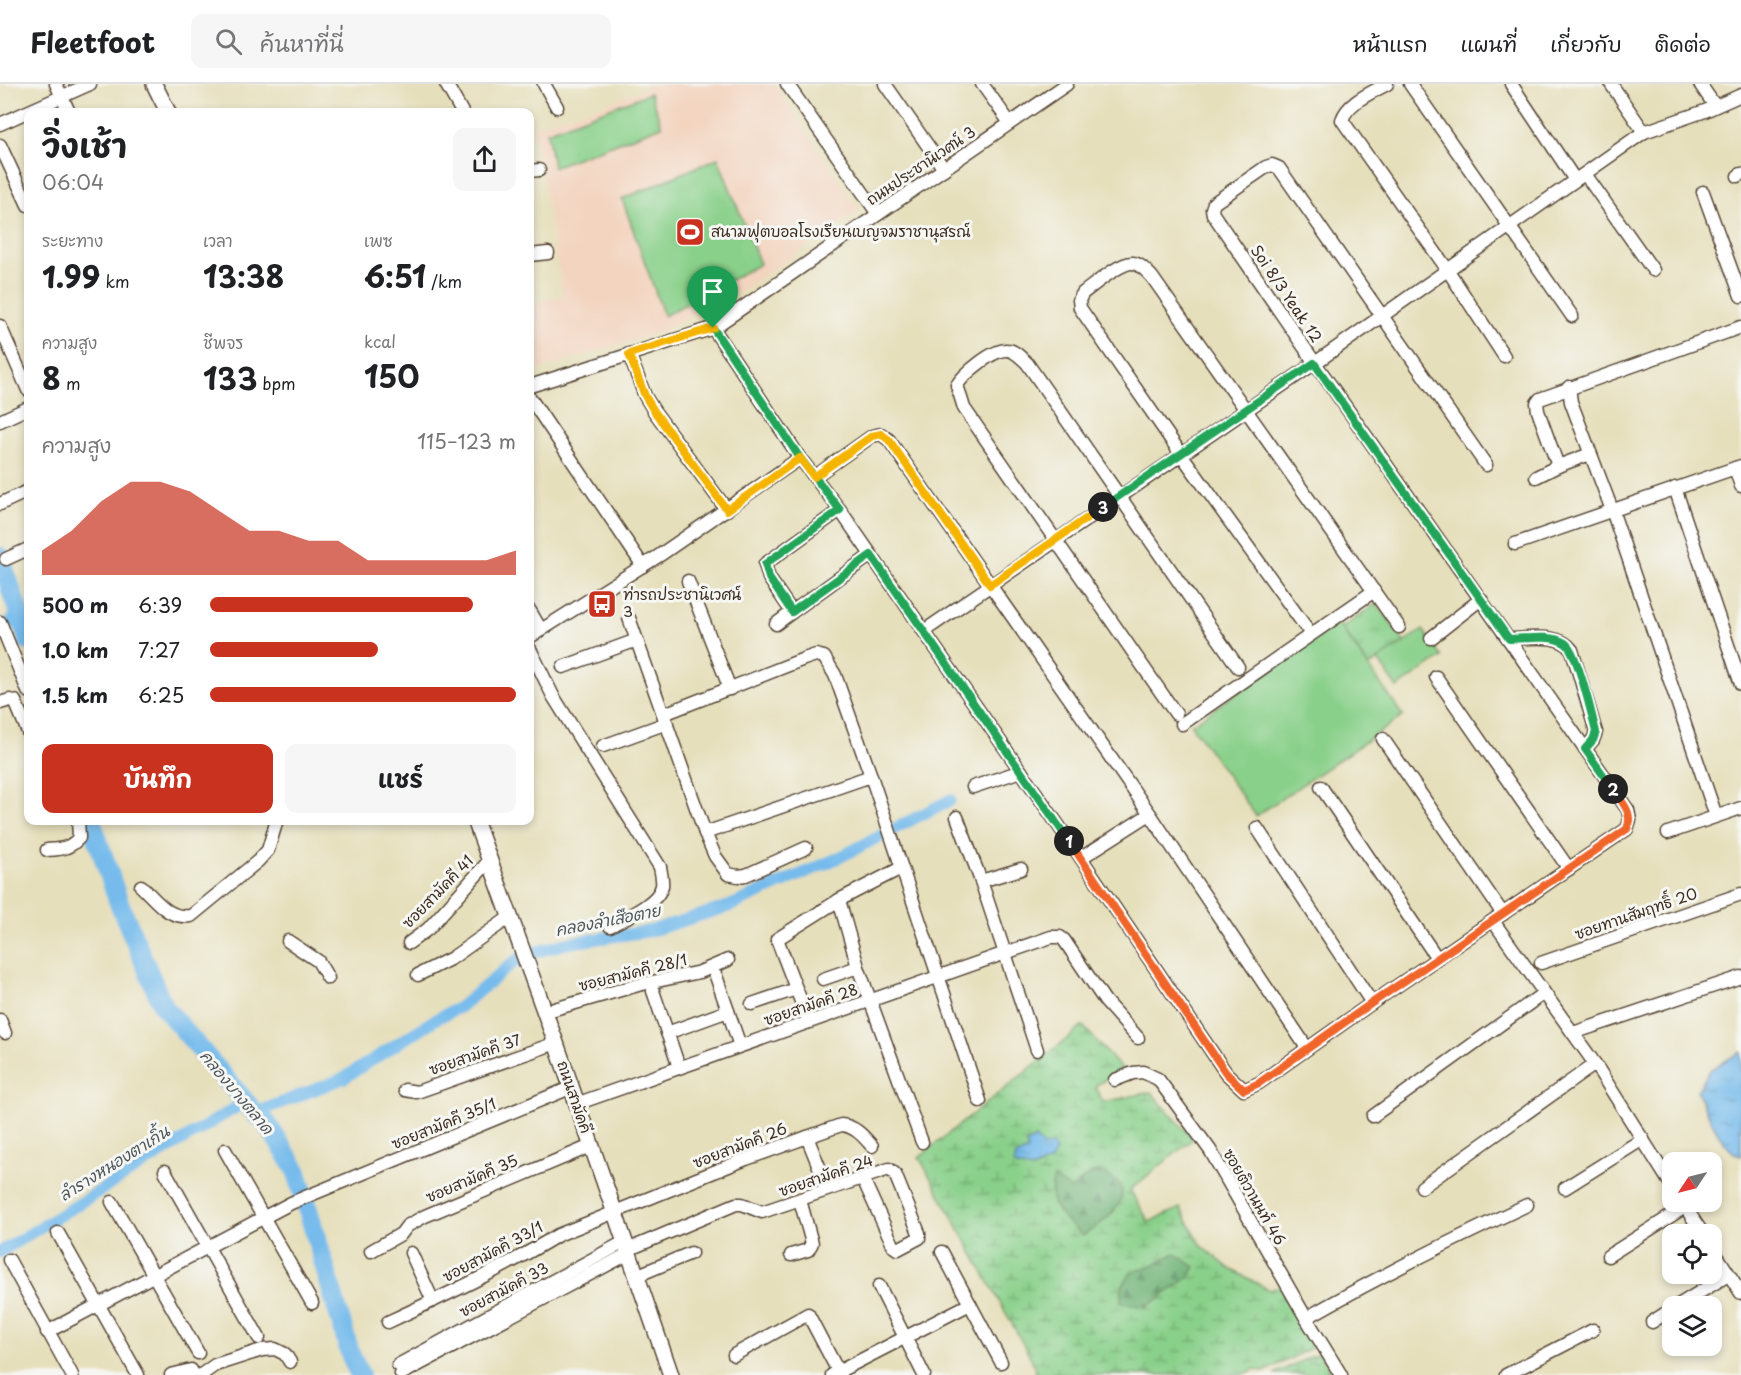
<!DOCTYPE html>
<html lang="th">
<meta charset="utf-8">
<style>
body{margin:0;font-family:"Playpen Sans","Playpen Sans Thai",sans-serif;background:#f6f6f6;color:#202124;height:100vh;display:flex;flex-direction:column;font-size:22px;white-space:nowrap}
*{box-sizing:border-box;margin:0}
p{font-size:20px;color:#757577}
.icon{flex:none;width:33px;height:33px;fill:none;stroke:currentColor;stroke-width:2;stroke-linecap:round;stroke-linejoin:round}
.map{position:relative;flex:1;overflow:hidden}
.sheet{position:absolute;left:24px;top:24px;width:510px;height:717px;display:flex;flex-direction:column;background:#fff;border-radius:12px;box-shadow:0 3px 9px #0003}
.sheet>*{flex:none}
.needle{width:39px;rotate:235deg}
.controls{position:absolute;left:1662px;top:1068px;display:grid;gap:12px}
.controls a{display:grid;place-items:center;width:60px;height:60px;border-radius:12px;background:#fff;box-shadow:0 3px 9px #0003;font-size:30px}
.pin{position:absolute;display:grid;place-items:center;width:51px;height:51px;color:#fff;margin:-62px -26px;border-radius:50% 50% 50% 0;rotate:-45deg;box-shadow:0 0 6px #0007}
.pin .icon{rotate:45deg}
.km{position:absolute;width:30px;height:30px;margin:-15px;border-radius:50%;background:#222;color:#fff;font-size:16px;line-height:30px;text-align:center}
.round{display:grid;place-items:center;flex:none;width:63px;height:63px;border-radius:12px;background:#f6f6f6}
.headline{display:flex;align-items:center;justify-content:space-between;height:102px;padding:0 18px}
h1{font-size:33px;font-weight:700;line-height:45px}
.stats{display:grid;grid-template-columns:repeat(3,1fr);gap:9px;height:102px;padding:6px 18px}
.stats div{display:grid;align-content:center}
.stats b{font-size:30px;font-weight:700}
.stats small{font-size:16px;font-weight:400}
.stats p{font-size:16px}
.chart{height:168px;padding:12px 18px}
.chart p{display:flex;justify-content:space-between}
.chart svg{width:100%;height:108px;margin-top:6px;fill:#c8321e;opacity:.7}
.primary-button{display:flex;gap:12px;margin-top:auto;padding:12px 18px}
.primary-button a{flex:1;height:69px;border-radius:12px;background:#c8321e;color:#fff;font-size:24px;font-weight:700;line-height:69px;text-align:center}
.primary-button a+a{background:#f6f6f6;color:#202124}
ul{padding:0 18px;list-style:none;font-size:20px}
li{display:grid;grid-template-columns:96px 72px 1fr;align-items:center;height:45px}
li i{height:15px;border-radius:8px;background:#c8321e}
header{display:flex;align-items:center;gap:36px;box-sizing:border-box;height:84px;padding:0 30px;background:#fff;border-bottom:2px solid #e0e0e0}
header strong{font-size:28px}
nav{display:flex;gap:33px;margin-inline-start:auto;font-size:21px}
.search{width:420px;height:54px;background:#f6f6f6;display:flex;align-items:center;gap:15px;box-sizing:border-box;padding:0 21px;border-radius:12px;color:#757577;font-size:22px}
.map>svg:first-child{display:block}
.built{fill:#f3d4bf}
.forest{fill:url(#forest-firs);stroke:#546e4a;stroke-width:1.5}
.wetland{fill:url(#wetland-marsh);stroke:#627d54;stroke-width:1.5;fill-rule:evenodd}
.park{fill:url(#park-tufts);stroke:#627d54;stroke-width:1.5}
.pitch{fill:#89d08a;stroke:#627d54;stroke-width:1.5}
.water{fill:url(#water-ripples);stroke:#587285;stroke-width:1.5}
.lines{fill:none;stroke-linecap:round;stroke-linejoin:round}
.canal{stroke:#76bbec;stroke-width:12}
.river{stroke:#76bbec;stroke-width:20}
.minor-casing{stroke:#554536;stroke-width:15}
.major-casing{stroke:#554536;stroke-width:18}
.minor{stroke:#fff;stroke-width:12}
.major{stroke:#fff;stroke-width:15}
.split-1-casing{stroke:#fff;stroke-width:12}
.split-2-casing{stroke:#fff;stroke-width:12}
.split-3-casing{stroke:#fff;stroke-width:12}
.split-4-casing{stroke:#fff;stroke-width:12}
.split-1{stroke:#22a559;stroke-width:8}
.split-2{stroke:#f0652b;stroke-width:8}
.split-3{stroke:#22a559;stroke-width:8}
.split-4{stroke:#f5b400;stroke-width:8}
.labels{text-anchor:middle;stroke-width:6;stroke-linejoin:round;paint-order:stroke}
.street-label{font-size:15px;fill:#3b2a1e;stroke:#f6f6f2}
.poi-label{font-size:15px;fill:#3b2a1e;stroke:#f6f6f2;text-anchor:start}
.water-label{font-size:16px;font-style:italic;fill:#4d565c;stroke:#f6f6f2}
</style>
<header>
<strong>Fleetfoot</strong>
<div class="search"><svg class="icon" aria-label="search" viewBox="0 0 24 24"><circle cx="10" cy="10" r="6"/><path d="M15 15l6 6"/></svg>ค้นหาที่นี่</div>
<nav><a>หน้าแรก</a><a>แผนที่</a><a>เกี่ยวกับ</a><a>ติดต่อ</a></nav>
</header>
<div class="map">
<svg width="1741" height="1291" viewBox="0 0 1741 1291">
<defs>
<pattern id="forest-firs" width="22" height="20" patternUnits="userSpaceOnUse" patternTransform="scale(1.5)"><rect width="22" height="20" fill="#6eb276"/><path d="M5 1l3.5 6h-7zM16 11l3.5 6h-7z" fill="#5c9160"/></pattern>
<pattern id="wetland-marsh" width="20" height="14" patternUnits="userSpaceOnUse" patternTransform="scale(1.5)"><rect width="20" height="14" fill="#89d08a"/><path d="M1 5h8M5 5V1M11 12h8M15 12V8" fill="none" stroke="#71a970"/></pattern>
<pattern id="park-tufts" width="24" height="20" patternUnits="userSpaceOnUse" patternTransform="scale(1.5)"><rect width="24" height="20" fill="#89d08a"/><path d="M3 7l-1-3M5 7V3M7 7l1-3M15 17l-1-3M17 17v-4M19 17l1-3" fill="none" stroke="#71a970"/></pattern>
<pattern id="water-ripples" width="26" height="14" patternUnits="userSpaceOnUse" patternTransform="scale(1.5)"><rect width="26" height="14" fill="#76bbec"/><path d="M2 4q2-2 4 0t4 0M15 11q2-2 4 0t4 0" fill="none" stroke="#6298bf"/></pattern>
</defs>
<rect width="100%" height="100%" fill="#f6f6f2"/>
<filter id="ink" filterUnits="userSpaceOnUse"><feTurbulence type="fractalNoise" baseFrequency=".0167" numOctaves="2"/><feDisplacementMap in="SourceGraphic" scale="12" xChannelSelector="R" yChannelSelector="G"/><feConvolveMatrix kernelMatrix="1 2 1 2 8 2 1 2 1" color-interpolation-filters="sRGB"/></filter>
<filter id="wash" filterUnits="userSpaceOnUse"><feTurbulence type="fractalNoise" baseFrequency=".008" numOctaves="4" result="noise"/><feDisplacementMap in="SourceGraphic" scale="24" xChannelSelector="R" yChannelSelector="G"/><feGaussianBlur stdDeviation="1.35" result="paint"/><feColorMatrix in="noise" values="0 0 0 0 0 0 0 0 0 0 0 0 0 0 0 0 0 1.4 0 .05"/><feComposite in="paint" operator="in"/></filter>
<g filter="url(#wash)">
<rect width="100%" height="100%" fill="#e6dfbb"/>
<path class="built" d="M 653,0 L 774,0 L 859,127 L 743,205 L 662,247 L 530,288 L 530,220 L 563,212 L 534,42 L 603,21 Z"/>
<g class="forest">
<path d="M 1098,1087 C 1103,1090 1111,1092 1115,1096 C 1139,1115 1097,1143 1083,1152 C 1064,1136 1044,1120 1054,1093 L 1080,1099 L 1087,1090 Z"/>
<path d="M 1175,1169 L 1195,1183 L 1188,1194 L 1147,1223 L 1121,1220 L 1122,1202 L 1132,1187 L 1145,1185 Z"/>
</g>
<g class="wetland">
<path d="M 1083,942 L 1122,985 L 1095,1002 L 1103,1018 L 1151,1008 L 1193,1055 L 1130,1106 L 1149,1138 L 1180,1124 L 1202,1162 L 1230,1185 L 1270,1206 L 1279,1202 L 1317,1261 L 1264,1288 L 1255,1285 L 1242,1291 L 1037,1291 L 1032,1276 L 919,1073 ZM 1098,1087 C 1103,1090 1111,1092 1115,1096 C 1139,1115 1097,1143 1083,1152 C 1064,1136 1044,1120 1054,1094 L 1071,1105 C 1082,1098 1085,1090 1098,1087 ZM 1175,1169 L 1195,1183 L 1188,1194 L 1147,1223 L 1121,1219 L 1122,1202 L 1132,1187 L 1145,1185 Z"/>
<path d="M 1319,1269 L 1333,1291 L 1274,1290 Z"/>
</g>
<path class="park" d="M 1377,519 L 1404,558 L 1369,583 L 1342,544 Z"/>
<g class="pitch">
<path d="M 650,9 L 662,42 L 553,83 L 547,48 Z"/>
<path d="M 718,74 L 760,180 L 664,232 L 622,115 Z"/>
<path d="M 1338,539 L 1403,632 L 1256,732 L 1191,641 Z"/>
<path d="M 1423,546 L 1442,573 L 1397,604 L 1378,576 Z"/>
</g>
<g class="water">
<path d="M 1741,968 L 1741,1072 C 1723,1069 1705,1023 1697,1007 L 1711,985 Z"/>
<path d="M 1035,1054 L 1043,1062 L 1052,1061 L 1056,1066 L 1051,1077 L 1032,1086 L 1014,1081 L 1016,1072 L 1028,1066 L 1026,1060 Z"/>
</g>
<g class="lines">
<g class="canal">
<path d="M 10,538 L 21,534"/>
<path d="M 255,1029 L 344,994 L 436,935 L 460,923 L 514,878 L 535,868 L 568,859 L 650,847 L 730,822 L 838,774 L 950,716"/>
<path d="M 0,1168 L 245,1018"/>
</g>
<g class="river">
<path d="M 0,473 L 28,556"/>
<path d="M 91,736 L 119,819 L 163,922 L 255,1029 L 265,1037 L 296,1085 L 351,1272 L 360,1291"/>
</g>
</g>
</g>
<g filter="url(#ink)">
<g class="lines">
<g class="minor-casing">
<g id="minor">
<path d="M 56,0 L 69,28"/>
<path d="M 446,0 L 462,28"/>
<path d="M 544,0 L 557,23"/>
<path d="M 787,0 L 878,130"/>
<path d="M 885,0 L 944,85"/>
<path d="M 982,0 L 1010,39"/>
<path d="M 1387,0 C 1371,9 1348,18 1342,36 L 1447,185 L 1504,272"/>
<path d="M 1410,0 L 1572,232"/>
<path d="M 1511,0 L 1575,96"/>
<path d="M 1611,0 L 1644,48"/>
<path d="M 1700,0 L 1715,22"/>
<path d="M 0,40 L 90,0"/>
<path d="M 0,61 L 28,121"/>
<path d="M 530,87 L 539,86"/>
<path d="M 1585,90 L 1653,186"/>
<path d="M 1738,92 L 1741,90"/>
<path d="M 1703,108 L 1741,212"/>
<path d="M 530,171 L 548,169"/>
<path d="M 0,242 L 28,306"/>
<path d="M 713,244 L 800,374 L 840,426 L 1081,774 L 1226,989 L 1244,1006 L 1259,999 L 1372,919 L 1627,745 L 1630,736 L 1628,726 L 1315,279 L 1213,130 L 1212,125 L 1214,119 L 1266,83 L 1272,81 L 1279,84 L 1486,381"/>
<path d="M 629,270 L 645,312 L 654,327 L 727,426"/>
<path d="M 530,302 L 713,244 L 1067,0"/>
<path d="M 1569,303 L 1571,318 L 1612,426 L 1716,732"/>
<path d="M 530,314 L 643,482"/>
<path d="M 0,337 L 28,324"/>
<path d="M 1558,382 L 1538,327 L 1537,319 L 1540,315 L 1741,243"/>
<path d="M 1735,384 L 1741,402"/>
<path d="M 814,393 L 872,352 L 881,350 L 889,356 L 1150,730 L 1307,964"/>
<path d="M 1536,393 L 1558,382 L 1590,370"/>
<path d="M 1675,404 L 1741,600"/>
<path d="M 0,420 L 28,407"/>
<path d="M 840,426 L 765,480 L 769,494 L 792,528 L 871,471"/>
<path d="M 1515,460 L 1741,382"/>
<path d="M 6,475 L 28,465"/>
<path d="M 688,497 L 730,605"/>
<path d="M 530,527 L 541,546"/>
<path d="M 629,534 L 705,749 L 715,772 L 728,790 L 738,792 L 746,791 L 806,764"/>
<path d="M 0,538 L 28,607"/>
<path d="M 776,540 L 792,528"/>
<path d="M 1305,542 L 1181,370 L 1080,224 L 1079,216 L 1083,209 C 1094,201 1120,178 1133,179 C 1141,180 1147,188 1152,193 L 1399,543"/>
<path d="M 924,547 L 1315,279 L 1644,48 L 1705,27 L 1741,11"/>
<path d="M 530,553 L 660,471 L 800,374"/>
<path d="M 1431,554 L 1481,515"/>
<path d="M 1509,555 C 1528,555 1560,548 1572,566 L 1596,648 L 1593,656 L 1585,665"/>
<path d="M 530,565 L 553,612 L 660,783 C 661,789 663,796 662,802 C 658,820 624,834 610,842"/>
<path d="M 563,583 L 637,556"/>
<path d="M 1436,593 L 1569,785"/>
<path d="M 0,619 L 10,616 L 15,617 L 28,648"/>
<path d="M 664,630 L 804,575 L 816,571 L 824,573 L 835,591 L 871,692 L 980,1017"/>
<path d="M 1176,630 L 964,324 L 957,301 C 964,290 993,265 1007,266 C 1015,266 1021,274 1027,279 L 1238,583"/>
<path d="M 1182,640 L 1374,507"/>
<path d="M 1383,655 L 1503,830"/>
<path d="M 603,662 L 667,639"/>
<path d="M 973,703 L 1021,687"/>
<path d="M 1321,703 L 1437,874"/>
<path d="M 957,733 L 981,797 L 1037,966"/>
<path d="M 1257,744 L 1372,919"/>
<path d="M 705,749 L 871,692"/>
<path d="M 1668,749 L 1741,724"/>
<path d="M 47,766 C 61,765 69,765 79,754 L 78,736"/>
<path d="M 1081,774 L 1150,730"/>
<path d="M 981,797 L 1021,785"/>
<path d="M 141,802 C 157,817 168,835 191,832 L 258,777 L 268,766 L 277,736"/>
<path d="M 839,816 L 858,883 L 922,1058"/>
<path d="M 1493,837 L 1595,980 L 1672,1102"/>
<path d="M 288,857 L 318,877 L 328,894"/>
<path d="M 409,859 L 428,845 L 489,777"/>
<path d="M 1541,879 L 1741,810"/>
<path d="M 418,891 L 452,874 L 510,833"/>
<path d="M 716,892 L 740,962"/>
<path d="M 823,895 L 858,883"/>
<path d="M 653,907 L 679,983"/>
<path d="M 752,920 L 796,905"/>
<path d="M 544,928 L 638,901 L 700,888 L 728,876"/>
<path d="M 0,936 L 5,949"/>
<path d="M 809,938 L 777,855 L 839,816 L 901,784"/>
<path d="M 667,949 L 728,927"/>
<path d="M 1573,949 L 1741,893"/>
<path d="M 1115,996 L 1133,989 L 1143,988 L 1158,995 L 1210,1066 L 1306,1234 L 1341,1291"/>
<path d="M 405,1006 L 417,1008 L 556,959"/>
<path d="M 576,1020 L 1051,853 L 1060,853 L 1064,856 L 1105,917 L 1138,954"/>
<path d="M 1373,1032 L 1544,909"/>
<path d="M 807,1053 L 820,1085"/>
<path d="M 225,1066 L 312,1219"/>
<path d="M 165,1087 L 259,1254"/>
<path d="M 1422,1103 L 1595,980"/>
<path d="M 1565,1104 L 1643,1055"/>
<path d="M 112,1118 L 198,1269"/>
<path d="M 1682,1118 L 1703,1150"/>
<path d="M 58,1149 L 138,1291"/>
<path d="M 1712,1164 L 1741,1209"/>
<path d="M 627,1166 L 736,1120 L 742,1120 L 762,1128 L 889,1085 L 895,1090 L 919,1149 L 919,1154 L 898,1165 L 894,1163 L 863,1095"/>
<path d="M 371,1167 L 401,1150 L 407,1142 L 425,1132 L 591,1062"/>
<path d="M 942,1168 L 1001,1278"/>
<path d="M 411,1169 L 433,1217"/>
<path d="M 791,1171 L 808,1166 L 812,1159 L 800,1116"/>
<path d="M 1608,1172 L 1685,1123"/>
<path d="M 9,1176 L 72,1291"/>
<path d="M 636,1192 L 691,1169"/>
<path d="M 879,1202 L 924,1291"/>
<path d="M 1677,1222 L 1728,1191"/>
<path d="M 1306,1234 C 1378,1193 1452,1156 1527,1121"/>
<path d="M 388,1238 C 446,1211 504,1184 558,1151 L 746,1075 L 841,1041 C 855,1042 863,1052 872,1062"/>
<path d="M 1652,1238 L 1672,1225"/>
<path d="M 47,1248 L 291,1119 L 570,1004"/>
<path d="M 734,1271 L 808,1230 L 840,1291"/>
<path d="M 398,1281 L 624,1158"/>
<path d="M 401,1290 L 628,1170"/>
<path d="M 171,1291 L 191,1286 L 194,1291"/>
<path d="M 201,1291 L 215,1281 L 262,1266 L 275,1265 L 285,1270 L 290,1278"/>
<path d="M 832,1291 L 970,1220"/>
<path d="M 1506,1291 L 1593,1246"/>
</g>
</g>
<g class="major-casing">
<g id="major">
<path d="M 154,0 L 168,28"/>
<path d="M 475,736 L 556,959 L 671,1291"/>
</g>
</g>
<use href="#minor" class="minor"/>
<use href="#major" class="major"/>
</g>
</g>
<g class="lines" filter="url(#ink)">
<g class="split-1-casing">
<path id="split-1" d="M 713,244 L 800,374 L 840,426 L 765,480 L 769,494 L 792,528 L 871,471 L 1069,757"/>
</g>
<g class="split-2-casing">
<path id="split-2" d="M 1069,757 L 1226,989 L 1244,1006 L 1259,999 L 1372,919 L 1627,745 C 1634,729 1622,718 1613,705"/>
</g>
<g class="split-3-casing">
<path id="split-3" d="M 1103,423 L 1314,279 L 1509,555 C 1526,555 1550,550 1565,559 C 1577,566 1592,632 1596,648 L 1593,656 L 1585,665 L 1613,705"/>
</g>
<g class="split-4-casing">
<path id="split-4" d="M 713,244 L 629,270 L 645,312 L 654,327 L 727,426 L 800,374 L 814,393 L 872,352 L 881,350 L 889,356 L 990,501 L 1103,423"/>
</g>
<use href="#split-1" class="split-1"/>
<use href="#split-2" class="split-2"/>
<use href="#split-3" class="split-3"/>
<use href="#split-4" class="split-4"/>
</g>
<defs>
<g id="stadium-square" transform="scale(1.5)"><rect x="-9" y="-9" width="18" height="18" rx="4" fill="#c8321e" stroke="#f6f6f2"/><path d="M0-5a6.5 5 0 1 0 0 10a6.5 5 0 1 0 0-10ZM-3.5-1.8h7v3.6h-7Z" fill="#fff"/></g>
<g id="bus-square" transform="scale(1.5)"><rect x="-9" y="-9" width="18" height="18" rx="4" fill="#c8321e" stroke="#f6f6f2"/><path d="M-5-6H5V4H4V6H2V4H-2V6H-4V4H-5ZM-3.5-4V0h7V-4ZM-3.5 1.2v1.5H-2V1.2ZM2 1.2v1.5H3.5V1.2Z" fill="#fff"/></g>
</defs>
<g fill-rule="evenodd">
<use href="#stadium-square" x="690" y="148"/>
<use href="#bus-square" x="602" y="520"/>
</g>
<g class="labels">
<g class="street-label">
<text transform="translate(921 82) rotate(-34)" y="5">ถนนประชานิเวศน์ 3</text>
<text transform="translate(1286 210) rotate(56)" y="5">Soi 8/3 Yeak 12</text>
<text transform="translate(438 808) rotate(-46)" y="5">ซอยสามัคคี 41</text>
<text transform="translate(1636 830) rotate(-19)" y="5">ซอยทานสัมฤทธิ์ 20</text>
<text transform="translate(633 889) rotate(-14)" y="5">ซอยสามัคคี 28/1</text>
<text transform="translate(811 921) rotate(-19)" y="5">ซอยสามัคคี 28</text>
<text transform="translate(475 971) rotate(-19)" y="5">ซอยสามัคคี 37</text>
<text transform="translate(574 1013) rotate(71)" y="5">ถนนสามัคคี</text>
<text transform="translate(444 1040) rotate(-22)" y="5">ซอยสามัคคี 35/1</text>
<text transform="translate(740 1062) rotate(-21)" y="5">ซอยสามัคคี 26</text>
<text transform="translate(826 1092) rotate(-19)" y="5">ซอยสามัคคี 24</text>
<text transform="translate(472 1095) rotate(-23)" y="5">ซอยสามัคคี 35</text>
<text transform="translate(1254 1113) rotate(60)" y="5">ซอยติวานนท์ 46</text>
<text transform="translate(493 1168) rotate(-28)" y="5">ซอยสามัคคี 33/1</text>
<text transform="translate(504 1206) rotate(-28)" y="5">ซอยสามัคคี 33</text>
</g>
<g class="poi-label">
<text x="711" y="153">สนามฟุตบอลโรงเรียนเบญจมราชานุสรณ์</text>
<text x="623" y="516">ท่ารถประชานิเวศน์<tspan x="623" dy="17">3</tspan></text>
</g>
<g class="water-label">
<text transform="translate(608 836) rotate(-11)" y="6">คลองลำเสือตาย</text>
<text transform="translate(237 1008) rotate(50)" y="6">คลองบางตลาด</text>
<text transform="translate(114 1079) rotate(-32)" y="6">ลำรางหนองตาเกิ้น</text>
</g>
</g>
</svg>
<div class="controls">
<a><svg class="needle" viewBox="-14 -14 28 28"><path d="M0-13l5 13h-10z" fill="#e53935"/><path d="M0 13l5-13h-10z" fill="#757577"/></svg></a>
<a><svg class="icon" aria-label="locate" viewBox="0 0 24 24"><circle cx="12" cy="12" r="6"/><path d="M12 2v4M12 18v4M2 12h4M18 12h4"/></svg></a>
<a><svg class="icon" aria-label="layers" viewBox="0 0 24 24"><path d="M12 4l9 5-9 5-9-5zM3 14l9 5 9-5"/></svg></a>
</div>
<div class="pin" style="left:713px;top:244px;background:#1e9e55"><svg class="icon" aria-label="arrive" viewBox="0 0 24 24"><path d="M6 21V4h12l-3 4 3 4H6"/></svg></div>
<b class="km" style="left:1069px;top:757px">1</b>
<b class="km" style="left:1613px;top:705px">2</b>
<b class="km" style="left:1103px;top:423px">3</b>
<section class="sheet">
<div class="headline"><div><h1>วิ่งเช้า</h1><p>06:04</p></div><a class="round"><svg class="icon" aria-label="share" viewBox="0 0 24 24"><path d="M12 15V3M7 8l5-5 5 5M5 13v7h14v-7"/></svg></a></div>
<div class="stats">
<div><p>ระยะทาง</p><b>1.99<small> km</small></b></div>
<div><p>เวลา</p><b>13:38</b></div>
<div><p>เพซ</p><b>6:51<small> /km</small></b></div>
</div>
<div class="stats">
<div><p>ความสูง</p><b>8<small> m</small></b></div>
<div><p>ชีพจร</p><b>133<small> bpm</small></b></div>
<div><p>kcal</p><b>150</b></div>
</div>
<div class="chart"><p><span>ความสูง</span>115–123 m</p>
<svg viewBox="0 0 160 44" preserveAspectRatio="none"><path d="M0 44V34L10 26L20 14L30 6L40 6L50 10L60 18L70 26L80 26L90 30L100 30L110 38L120 38L130 38L140 38L150 38L160 34V44z"/></svg>
</div>
<ul>
<li><b>500 m</b>6:39<i style="width:86%"></i></li>
<li><b>1.0 km</b>7:27<i style="width:55%"></i></li>
<li><b>1.5 km</b>6:25<i style="width:100%"></i></li>
</ul>
<div class="primary-button"><a>บันทึก</a><a>แชร์</a></div>
</section>
</div>
